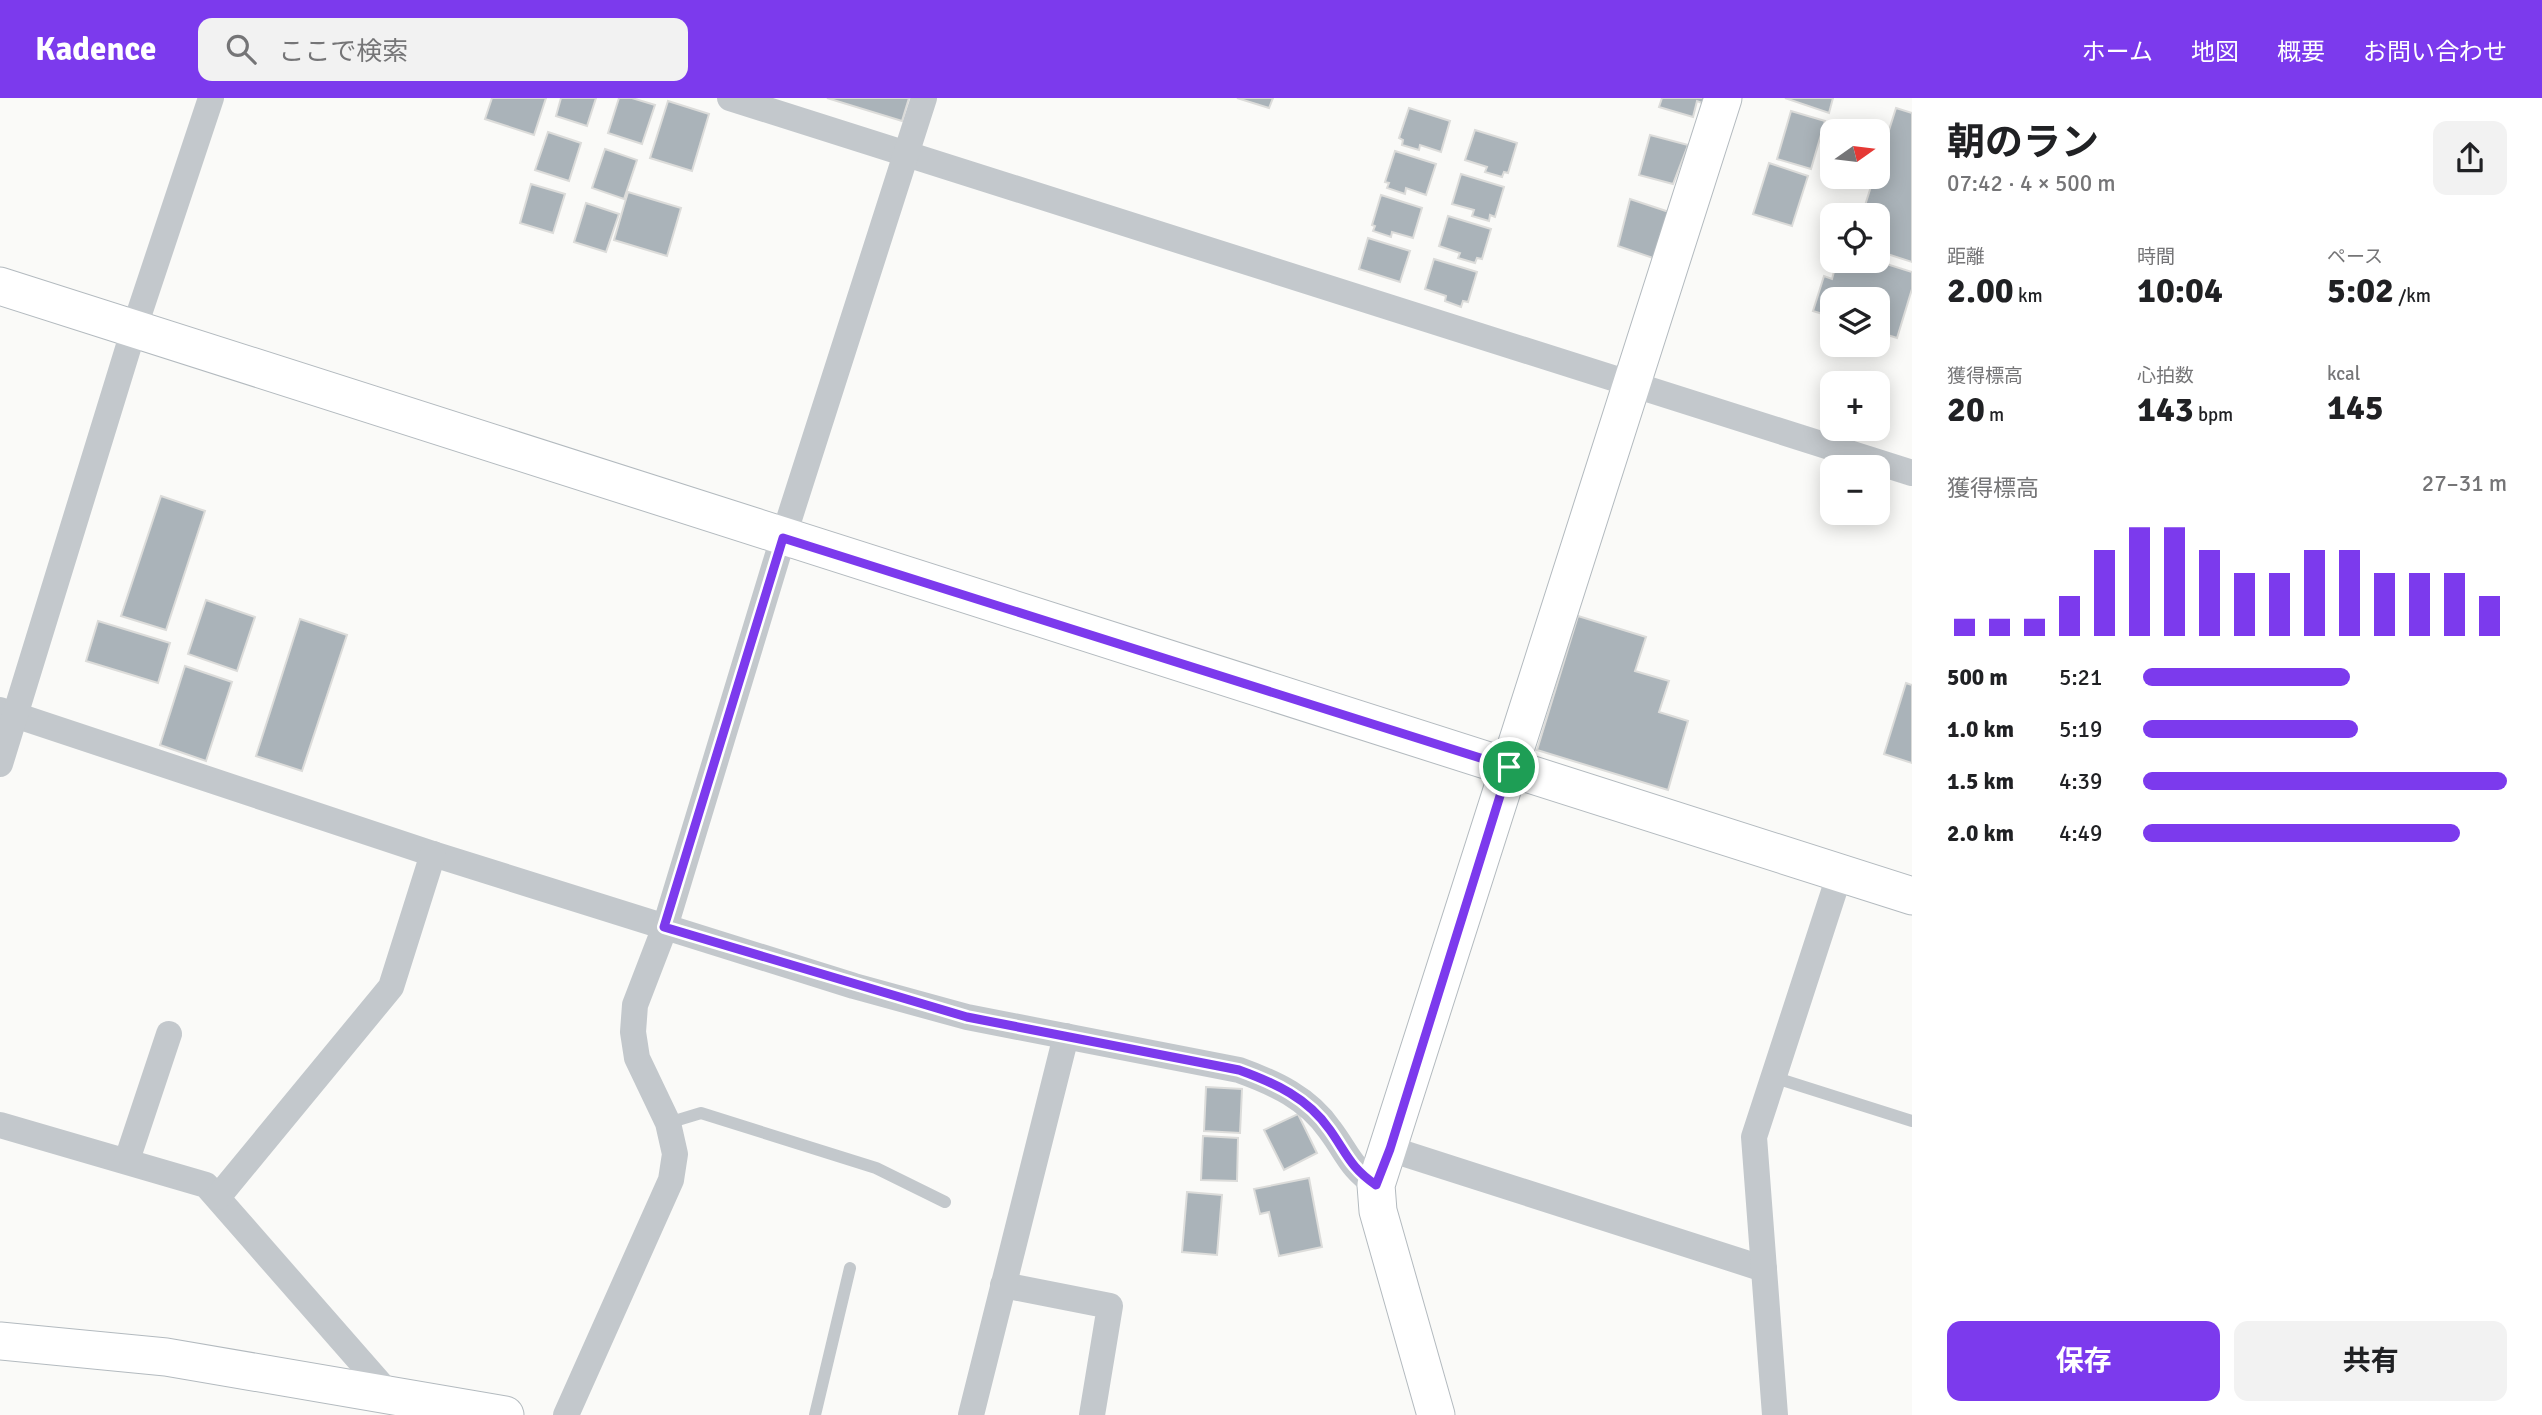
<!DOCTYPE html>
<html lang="ja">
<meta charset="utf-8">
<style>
body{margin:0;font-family:Signika,"Noto Sans JP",sans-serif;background:#f2f2f2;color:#202124;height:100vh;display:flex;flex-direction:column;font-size:26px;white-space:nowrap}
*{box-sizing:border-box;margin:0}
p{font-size:23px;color:#757577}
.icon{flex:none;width:38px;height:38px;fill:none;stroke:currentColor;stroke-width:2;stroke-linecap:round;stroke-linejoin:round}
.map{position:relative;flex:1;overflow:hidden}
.side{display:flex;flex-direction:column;background:#fff;width:630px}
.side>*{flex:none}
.needle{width:46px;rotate:76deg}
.controls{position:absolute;left:1820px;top:21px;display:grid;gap:14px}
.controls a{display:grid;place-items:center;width:70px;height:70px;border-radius:14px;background:#fff;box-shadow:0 4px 18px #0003;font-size:35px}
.pin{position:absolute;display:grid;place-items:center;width:60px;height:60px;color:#fff;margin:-30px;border:4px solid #fff;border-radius:50%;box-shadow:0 2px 7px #0007}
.round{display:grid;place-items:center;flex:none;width:74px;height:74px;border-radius:14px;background:#f2f2f2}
.headline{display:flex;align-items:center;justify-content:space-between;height:119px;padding:0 35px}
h1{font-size:38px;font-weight:700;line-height:52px}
.figures{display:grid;grid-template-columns:repeat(3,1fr);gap:10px;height:119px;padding:7px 35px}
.figures div{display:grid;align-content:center}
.figures b{font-size:35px;font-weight:700}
.figures small{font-size:19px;font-weight:400}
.figures p{font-size:19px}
.chart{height:196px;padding:14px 35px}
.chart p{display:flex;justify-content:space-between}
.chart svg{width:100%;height:126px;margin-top:7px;stroke:#7c3aed;stroke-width:6}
.action{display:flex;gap:14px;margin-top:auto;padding:14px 35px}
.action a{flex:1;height:80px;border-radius:14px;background:#7c3aed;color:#fff;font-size:28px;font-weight:700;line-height:80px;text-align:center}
.action a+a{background:#f2f2f2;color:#202124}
ul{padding:0 35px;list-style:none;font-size:23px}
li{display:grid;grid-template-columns:112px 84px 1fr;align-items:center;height:52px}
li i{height:18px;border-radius:9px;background:#7c3aed}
header{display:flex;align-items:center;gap:42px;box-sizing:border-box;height:98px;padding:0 35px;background:#7c3aed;color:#fff}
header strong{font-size:33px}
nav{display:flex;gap:38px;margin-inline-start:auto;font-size:24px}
.search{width:490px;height:63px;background:#f2f2f2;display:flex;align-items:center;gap:18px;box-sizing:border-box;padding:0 24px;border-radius:14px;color:#757577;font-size:26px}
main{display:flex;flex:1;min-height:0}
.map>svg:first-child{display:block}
.building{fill:#aab3b9;stroke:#dcdcda;stroke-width:2}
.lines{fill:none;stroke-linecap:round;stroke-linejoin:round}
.secondary-casing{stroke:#b3babf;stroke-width:39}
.lane{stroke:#c3c8cc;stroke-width:12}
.street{stroke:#c3c8cc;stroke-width:26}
.secondary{stroke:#fff;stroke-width:37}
.route-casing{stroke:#fff;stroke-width:14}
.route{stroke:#7c3aed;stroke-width:9}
</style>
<header>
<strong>Kadence</strong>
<div class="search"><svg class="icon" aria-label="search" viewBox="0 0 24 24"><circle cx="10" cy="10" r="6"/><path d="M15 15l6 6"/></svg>ここで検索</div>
<nav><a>ホーム</a><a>地図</a><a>概要</a><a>お問い合わせ</a></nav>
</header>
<main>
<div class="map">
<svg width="1912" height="1317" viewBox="0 0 1912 1317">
<rect width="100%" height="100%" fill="#fafaf8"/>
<g class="building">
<path d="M 492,0 L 546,0 L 534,37 L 485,21 Z"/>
<path d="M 561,0 L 596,0 L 587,28 L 556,18 Z"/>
<path d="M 619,0 L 632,0 L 655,7 L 642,46 L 608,35 Z"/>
<path d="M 827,0 L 909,0 L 902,23 Z"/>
<path d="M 1237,0 L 1273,0 L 1269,10 Z"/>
<path d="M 1662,0 L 1704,0 L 1702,5 L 1697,3 L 1693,19 L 1659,9 Z"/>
<path d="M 1785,0 L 1833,0 L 1829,15 Z"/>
<path d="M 668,3 L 709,16 L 692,73 L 650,60 Z"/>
<path d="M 1409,10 L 1450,23 L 1441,54 L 1420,47 L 1419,52 L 1402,47 L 1403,42 L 1399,40 Z"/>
<path d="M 1896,10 L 1912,15 L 1912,164 L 1878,153 L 1878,117 L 1862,117 L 1874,79 L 1878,79 L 1878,67 Z"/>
<path d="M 1791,13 L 1825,23 L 1811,71 L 1777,61 Z"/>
<path d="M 1475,32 L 1517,45 L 1508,75 L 1504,74 L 1502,79 L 1485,74 L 1487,69 L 1465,62 Z"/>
<path d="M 548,34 L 581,45 L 569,83 L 535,72 Z"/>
<path d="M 1650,37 L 1688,47 L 1673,86 L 1639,77 Z"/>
<path d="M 605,51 L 637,62 L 624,101 L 592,90 Z"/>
<path d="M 1395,53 L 1436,66 L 1426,97 L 1406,90 L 1405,96 L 1387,90 L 1389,85 L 1385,84 Z"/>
<path d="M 1769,65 L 1808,78 L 1792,128 L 1753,116 Z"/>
<path d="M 1461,76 L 1504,89 L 1495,119 L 1490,117 L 1489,123 L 1472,118 L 1474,112 L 1452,106 Z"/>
<path d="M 531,86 L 565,96 L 553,135 L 520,125 Z"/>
<path d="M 628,94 L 681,110 L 667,158 L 614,142 Z"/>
<path d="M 1381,97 L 1422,110 L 1413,140 L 1392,134 L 1391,139 L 1373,133 L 1375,128 L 1372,127 Z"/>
<path d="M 1630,101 L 1669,114 L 1653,160 L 1618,148 Z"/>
<path d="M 586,105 L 619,116 L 606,154 L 574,144 Z"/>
<path d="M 1448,118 L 1491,131 L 1482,161 L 1477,160 L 1475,165 L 1458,160 L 1460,155 L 1439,148 Z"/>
<path d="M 1368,140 L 1410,153 L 1400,184 L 1359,171 Z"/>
<path d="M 1434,161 L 1477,174 L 1468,204 L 1463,203 L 1461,209 L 1445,203 L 1446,198 L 1425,191 Z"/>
<path d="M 1845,163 L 1877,163 L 1912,174 L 1912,191 L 1897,240 L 1878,234 L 1878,201 L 1832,201 L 1832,219 L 1813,213 L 1824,178 L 1832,181 L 1836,166 L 1844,168 Z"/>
<path d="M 161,398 L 205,413 L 166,532 L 121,518 Z"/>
<path d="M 206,502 L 255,519 L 237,573 L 188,556 Z"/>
<path d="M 1578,518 L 1646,539 L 1635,573 L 1669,583 L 1659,614 L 1688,623 L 1668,692 L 1537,652 Z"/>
<path d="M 300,521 L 347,537 L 302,673 L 256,658 Z"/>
<path d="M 98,523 L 170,545 L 158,585 L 86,563 Z"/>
<path d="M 185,568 L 232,584 L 206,663 L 160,647 Z"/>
<path d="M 1906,585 L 1912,587 L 1912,665 L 1884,656 Z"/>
<path d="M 1206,989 L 1242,991 L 1240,1035 L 1204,1033 Z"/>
<path d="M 1298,1016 L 1317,1055 L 1284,1072 L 1264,1032 Z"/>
<path d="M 1203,1038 L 1238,1040 L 1237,1083 L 1201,1082 Z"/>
<path d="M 1309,1080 L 1322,1149 L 1279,1158 L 1269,1114 L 1260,1116 L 1254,1091 Z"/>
<path d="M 1187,1094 L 1222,1097 L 1217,1157 L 1182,1154 Z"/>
</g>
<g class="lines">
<g class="secondary-casing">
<g id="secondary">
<path d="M 0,188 L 1912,798"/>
<path d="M 0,1243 L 166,1259 L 505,1317"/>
<path d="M 1436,1317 L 1378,1113 L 1376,1087 L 1723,0"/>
</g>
</g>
<g class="lane">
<path d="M 1773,979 L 1912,1023"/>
<path d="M 668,1025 L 701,1015 L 876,1070 L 945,1104"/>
<path d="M 815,1317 L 850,1170"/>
</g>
<g class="street">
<path d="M 730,0 L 1912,375"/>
<path d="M 0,612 L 433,756 L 854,888 L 967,919 L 1239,972 C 1275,985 1308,1000 1330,1032 C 1348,1056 1350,1069 1376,1087"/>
<path d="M 0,666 L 134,231 L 211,0"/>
<path d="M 0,1027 L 206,1087 L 390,1297"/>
<path d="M 1390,1051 L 1764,1171"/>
<path d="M 127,1062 L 169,936"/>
<path d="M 218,1099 L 391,889 L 433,756"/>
<path d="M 1003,1187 L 1110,1208 L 1092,1317"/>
<path d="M 566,1317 L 671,1082 L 675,1056 L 668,1025 L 637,960 L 633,934 L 635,907 L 665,829 L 783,440 L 924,0"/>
<path d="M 971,1317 L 1066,938"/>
<path d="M 1775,1317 L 1754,1039 L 1840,775"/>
</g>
<use href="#secondary" class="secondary"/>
</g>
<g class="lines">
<g class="route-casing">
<path id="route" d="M 783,440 L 1509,669 L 1390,1051 L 1376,1087 C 1350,1069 1347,1056 1330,1032 C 1308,1000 1275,985 1239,972 L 967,919 L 664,829 Z"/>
</g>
<use href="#route" class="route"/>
</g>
</svg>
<div class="controls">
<a><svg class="needle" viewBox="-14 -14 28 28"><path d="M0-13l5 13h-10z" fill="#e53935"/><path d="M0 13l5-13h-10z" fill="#757577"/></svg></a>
<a><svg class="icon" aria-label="locate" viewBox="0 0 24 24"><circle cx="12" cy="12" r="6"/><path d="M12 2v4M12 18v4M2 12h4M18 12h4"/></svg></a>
<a><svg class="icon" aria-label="layers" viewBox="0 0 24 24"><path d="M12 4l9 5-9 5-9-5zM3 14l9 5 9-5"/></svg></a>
<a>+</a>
<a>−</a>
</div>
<div class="pin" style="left:1509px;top:669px;background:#1e9e55"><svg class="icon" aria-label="arrive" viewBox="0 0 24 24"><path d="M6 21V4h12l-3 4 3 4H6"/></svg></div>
</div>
<section class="side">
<div class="headline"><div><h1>朝のラン</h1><p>07:42 · 4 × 500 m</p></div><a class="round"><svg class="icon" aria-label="share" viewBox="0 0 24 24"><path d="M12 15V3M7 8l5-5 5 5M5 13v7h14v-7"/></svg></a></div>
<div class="figures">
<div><p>距離</p><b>2.00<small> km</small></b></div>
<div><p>時間</p><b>10:04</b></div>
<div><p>ペース</p><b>5:02<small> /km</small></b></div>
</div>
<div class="figures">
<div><p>獲得標高</p><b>20<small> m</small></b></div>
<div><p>心拍数</p><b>143<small> bpm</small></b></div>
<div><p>kcal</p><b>145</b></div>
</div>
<div class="chart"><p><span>獲得標高</span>27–31 m</p>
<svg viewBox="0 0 160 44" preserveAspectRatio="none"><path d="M5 44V38M15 44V38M25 44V38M35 44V30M45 44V14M55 44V6M65 44V6M75 44V14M85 44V22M95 44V22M105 44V14M115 44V14M125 44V22M135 44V22M145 44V22M155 44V30"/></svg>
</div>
<ul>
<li><b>500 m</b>5:21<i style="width:57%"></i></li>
<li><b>1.0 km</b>5:19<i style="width:59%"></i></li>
<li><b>1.5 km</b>4:39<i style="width:100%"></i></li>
<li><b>2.0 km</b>4:49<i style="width:87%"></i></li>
</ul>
<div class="action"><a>保存</a><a>共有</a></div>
</section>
</main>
